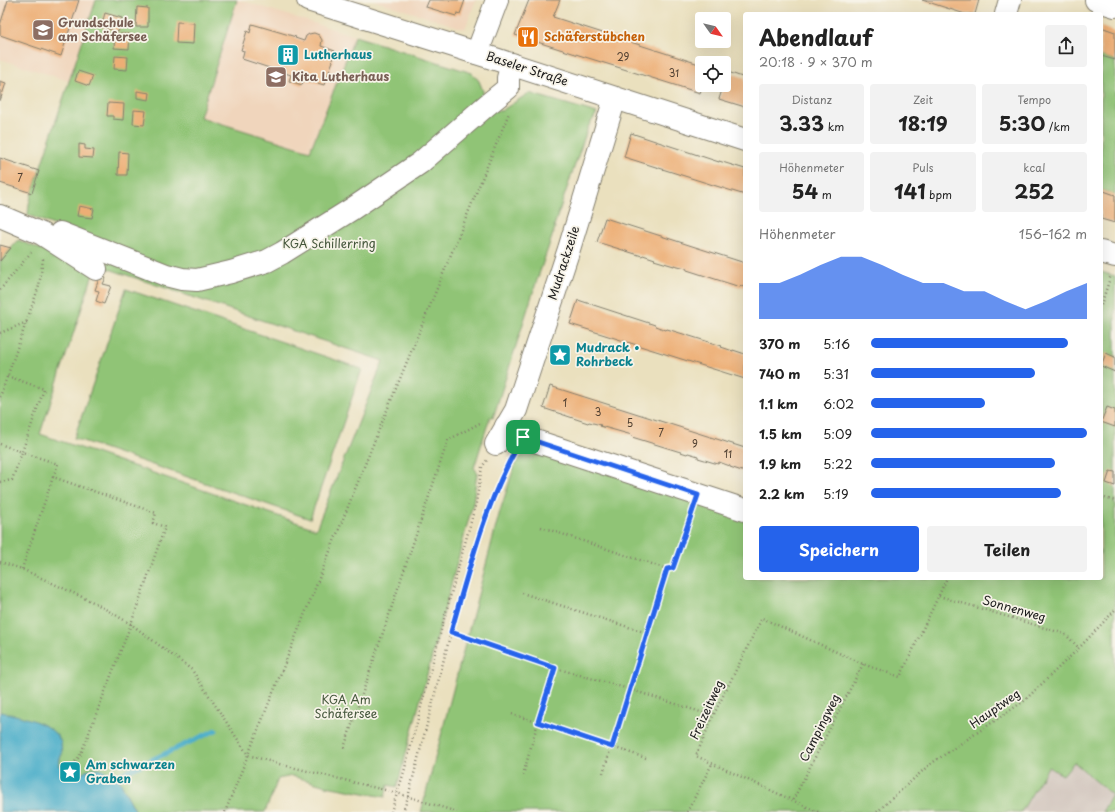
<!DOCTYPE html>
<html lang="de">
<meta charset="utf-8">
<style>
body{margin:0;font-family:"Playpen Sans",sans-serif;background:#f2f2f2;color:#222;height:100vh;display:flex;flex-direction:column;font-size:15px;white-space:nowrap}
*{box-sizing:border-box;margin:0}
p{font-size:13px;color:#767676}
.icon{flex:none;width:22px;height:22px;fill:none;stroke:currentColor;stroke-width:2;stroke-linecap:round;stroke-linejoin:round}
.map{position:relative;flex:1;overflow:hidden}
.side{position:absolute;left:743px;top:12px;width:360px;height:568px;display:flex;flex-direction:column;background:#fff;border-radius:4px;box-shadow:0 4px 16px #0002}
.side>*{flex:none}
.needle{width:26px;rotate:124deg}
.tools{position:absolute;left:695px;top:12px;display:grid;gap:8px}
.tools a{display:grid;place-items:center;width:36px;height:36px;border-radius:4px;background:#fff;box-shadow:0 4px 16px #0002;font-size:20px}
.pin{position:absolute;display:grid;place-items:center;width:34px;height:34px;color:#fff;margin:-17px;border-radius:8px;box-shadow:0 2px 6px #0006}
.round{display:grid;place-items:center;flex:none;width:42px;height:42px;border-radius:4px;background:#f2f2f2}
.head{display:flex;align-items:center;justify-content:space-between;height:68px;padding:0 16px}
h1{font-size:22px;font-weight:700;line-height:30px}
.stats{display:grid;grid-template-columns:repeat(3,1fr);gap:6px;height:68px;padding:4px 16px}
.stats div{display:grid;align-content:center;border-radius:4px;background:#f2f2f2;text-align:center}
.stats b{font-size:20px;font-weight:700}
.stats small{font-size:11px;font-weight:400}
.stats p{font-size:11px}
.chart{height:112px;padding:8px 16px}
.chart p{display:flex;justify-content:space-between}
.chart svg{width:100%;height:72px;margin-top:4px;fill:#2563eb;opacity:.7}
.action{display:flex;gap:8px;margin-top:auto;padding:8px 16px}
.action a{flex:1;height:46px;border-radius:4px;background:#2563eb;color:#fff;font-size:16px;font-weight:700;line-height:46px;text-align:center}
.action a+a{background:#f2f2f2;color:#222}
ul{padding:0 16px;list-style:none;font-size:13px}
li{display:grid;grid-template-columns:64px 48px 1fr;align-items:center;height:30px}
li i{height:10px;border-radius:5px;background:#2563eb}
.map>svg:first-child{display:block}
.built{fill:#f0d5bc}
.industrial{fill:#cec1b9}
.green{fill:#90c476;stroke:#567049}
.water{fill:#49adc9;stroke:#326472}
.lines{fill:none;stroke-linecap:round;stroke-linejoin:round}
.stream{stroke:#49adc9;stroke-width:5}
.building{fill:#edae75}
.minor-casing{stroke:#837e6d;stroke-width:24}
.major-casing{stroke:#837e6d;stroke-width:24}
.path{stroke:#837e6d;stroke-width:2.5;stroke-dasharray:1 3;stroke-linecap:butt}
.minor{stroke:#fff;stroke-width:22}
.major{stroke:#fff;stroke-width:22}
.route-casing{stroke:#fff;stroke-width:8}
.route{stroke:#2563eb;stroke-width:5}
.labels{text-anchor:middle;stroke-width:3.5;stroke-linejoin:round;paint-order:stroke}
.number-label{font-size:10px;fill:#504032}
.education-label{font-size:12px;font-weight:bold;fill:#785e54;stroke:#f7f3e8;text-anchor:start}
.food-label{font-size:12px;font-weight:bold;fill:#c56008;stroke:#f7f3e8;text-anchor:start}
.culture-label{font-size:12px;font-weight:bold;fill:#0d838f;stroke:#f7f3e8;text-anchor:start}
.street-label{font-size:12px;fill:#1c1c1c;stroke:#f7f3e8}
.park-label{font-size:12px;fill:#45573c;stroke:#f7f3e8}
</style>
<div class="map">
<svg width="1115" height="812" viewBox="0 0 1115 812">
<rect width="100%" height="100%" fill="#f7f3e8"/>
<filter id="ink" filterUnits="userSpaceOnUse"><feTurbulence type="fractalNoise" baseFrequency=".025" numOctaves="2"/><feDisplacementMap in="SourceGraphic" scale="8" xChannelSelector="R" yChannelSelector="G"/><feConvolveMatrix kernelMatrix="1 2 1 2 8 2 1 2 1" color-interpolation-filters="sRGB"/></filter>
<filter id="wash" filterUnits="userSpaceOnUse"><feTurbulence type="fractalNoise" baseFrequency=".012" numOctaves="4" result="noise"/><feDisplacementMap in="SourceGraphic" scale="16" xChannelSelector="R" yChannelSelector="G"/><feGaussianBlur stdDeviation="0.9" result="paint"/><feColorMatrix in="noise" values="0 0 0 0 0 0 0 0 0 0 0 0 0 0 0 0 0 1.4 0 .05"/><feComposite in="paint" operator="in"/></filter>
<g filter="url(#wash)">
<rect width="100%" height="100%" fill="#eae0be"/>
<g class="built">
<path d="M 0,0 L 96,0 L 69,81 L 0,59 Z"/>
<path d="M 237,0 L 240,0 L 355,36 L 310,151 L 200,117 Z"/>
<path d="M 373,0 L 476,0 L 465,29 Z"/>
</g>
<path class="industrial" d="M 1074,762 L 1112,795 L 1102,812 L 1021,812 L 1048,767 Z"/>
<g class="green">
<path d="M 96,0 L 237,0 L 200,117 L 310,151 L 355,36 L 472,73 L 479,81 L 483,91 L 483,102 L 487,110 L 501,111 L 529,93 L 597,113 L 588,127 L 554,226 L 555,228 L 536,283 L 493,418 L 490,417 L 474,468 L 476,470 L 477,473 L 473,503 L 397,787 L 388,785 L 385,797 L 326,786 L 292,776 L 278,779 L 265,812 L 136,812 L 117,776 L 83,774 L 75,777 C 61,775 56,767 62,754 L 0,712 L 0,262 L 18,240 L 94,271 L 40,434 L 316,529 L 383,361 L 97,265 L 104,245 L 28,215 L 29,204 L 32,193 Z"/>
<path d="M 1101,56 L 1115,60 L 1115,195 L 1101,190 Z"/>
<path d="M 1101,272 L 1115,276 L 1115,812 L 1102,812 L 1112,795 L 1074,762 L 1063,775 L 1048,767 L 1021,812 L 421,812 L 500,511 L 521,446 L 745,517 L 745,578 L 1101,578 Z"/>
<path d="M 126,289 L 362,369 L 310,519 L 74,438 Z"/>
</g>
<path class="water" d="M 0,712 C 18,715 55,723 61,743 C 61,746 62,750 62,753 C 62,756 61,755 60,758 C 58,764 61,771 66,775 C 77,782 84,769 94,768 C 99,768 112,774 117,776 L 136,812 L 0,812 Z"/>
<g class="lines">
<path class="stream" d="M 117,776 L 216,730"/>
</g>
<g id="blocks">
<g class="building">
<path d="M 8,0 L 79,0 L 61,56 L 0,35 L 0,25 Z"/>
<path d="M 429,0 L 465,0 L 460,14 L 457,13 L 456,16 L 426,7 Z"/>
<path d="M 529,0 L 560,0 L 553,17 L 702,65 L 703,85 L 700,93 L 515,35 Z"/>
<path d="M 922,0 L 979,0 L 975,14 L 965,14 Z"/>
<path d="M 137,7 L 148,8 L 148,27 L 136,27 Z"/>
<path d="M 105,13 L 122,18 L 118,32 L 101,27 Z"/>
<path d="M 177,22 L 194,23 L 193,44 L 176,43 Z"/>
<path d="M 252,24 L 296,37 L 295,38 L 304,41 L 306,36 L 309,34 L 314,33 L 319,35 L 322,40 L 321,46 L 335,51 L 332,60 L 333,61 L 324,85 L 304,79 L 302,85 L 289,81 L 291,75 L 242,59 L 244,51 L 241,50 L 247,31 L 250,33 Z"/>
<path d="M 1101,27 L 1115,32 L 1115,60 L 1101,56 Z"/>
<path d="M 115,34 L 130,34 L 129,49 L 114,48 Z"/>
<path d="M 115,56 L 128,57 L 127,70 L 114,69 Z"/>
<path d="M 78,71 L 93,76 L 89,86 L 75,81 Z"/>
<path d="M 728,72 L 745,78 L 745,107 L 719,99 Z"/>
<path d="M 0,81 L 6,83 L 0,101 Z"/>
<path d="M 137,91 L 150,93 L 149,100 L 137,98 Z"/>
<path d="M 108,103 L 124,104 L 123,120 L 113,119 L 113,116 L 107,116 Z"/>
<path d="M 134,110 L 146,111 L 144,125 L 133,124 Z"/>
<path d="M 631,133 L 719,162 L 719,161 L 745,169 L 745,195 L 624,157 Z"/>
<path d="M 79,144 L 85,145 L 85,149 L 94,150 L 93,158 L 79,157 Z"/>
<path d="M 119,152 L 128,153 L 127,175 L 118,175 Z"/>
<path d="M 0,158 L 39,171 L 32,193 L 0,183 Z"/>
<path d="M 1101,190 L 1115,195 L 1115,223 L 1101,219 Z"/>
<path d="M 79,206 L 94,209 L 92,218 L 77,216 Z"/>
<path d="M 605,218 L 745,263 L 745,287 L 741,286 L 740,287 L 687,270 L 686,268 L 674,265 L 674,266 L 654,260 L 655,259 L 643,255 L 642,256 L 597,242 Z"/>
<path d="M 0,245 L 11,248 L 0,261 Z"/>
<path d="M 100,276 L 106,278 L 103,284 L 111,286 L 104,304 L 96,301 L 99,291 L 95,290 Z"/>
<path d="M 578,300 L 655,325 L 655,326 L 666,330 L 667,329 L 722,346 L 721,347 L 733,351 L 733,350 L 745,354 L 745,379 L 570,324 Z"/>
<path d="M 1106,353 L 1115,357 L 1115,372 L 1101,366 Z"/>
<path d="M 550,386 L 745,448 L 745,472 L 730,467 L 730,466 L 719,462 L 718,464 L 698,458 L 698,456 L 695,455 L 688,453 L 687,454 L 632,437 L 632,435 L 600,426 L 601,425 L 589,422 L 588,423 L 543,408 Z"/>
<path d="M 1107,407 L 1115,410 L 1115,427 L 1101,422 Z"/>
<path d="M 1110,471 L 1115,472 L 1115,486 L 1106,483 Z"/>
</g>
</g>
</g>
<g filter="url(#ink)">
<use href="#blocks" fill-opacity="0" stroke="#837e6d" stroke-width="1"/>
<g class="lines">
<g class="minor-casing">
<g id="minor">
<path d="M 308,0 L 492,58 L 745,140"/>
<path d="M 1006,14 L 1010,0"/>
<path d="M 477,53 L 497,0"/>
<path d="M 0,216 L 42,234 L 96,269"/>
<path d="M 60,233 L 166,275 L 182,279 L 197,280 L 231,272 L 267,261 L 282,253 L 352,209 L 420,163 L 487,105 L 508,88 L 508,78 L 512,64"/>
<path d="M 1101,252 L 1115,256"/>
<path d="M 506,426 L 523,437 L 745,510"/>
<path d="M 496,444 L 516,410 L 569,249 L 615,98"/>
</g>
</g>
<g class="major-casing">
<path id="major" d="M 1096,0 L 1115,6"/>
</g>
<g class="path">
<path d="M 0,290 L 33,250"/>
<path d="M 1101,305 L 1111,275"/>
<path d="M 0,333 L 27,322"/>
<path d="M 0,397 L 39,286 L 43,259 L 42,258"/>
<path d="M 0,444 L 22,452 L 44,389 L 7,376"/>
<path d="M 0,482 L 12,480 L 22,452 L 58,464 L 53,477"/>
<path d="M 1101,497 L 1115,501"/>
<path d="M 541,527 L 667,569 L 673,568 L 692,513"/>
<path d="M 0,562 L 22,569 L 95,603 L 131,624 L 192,670 L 248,755 L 279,764 L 397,793 L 457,812"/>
<path d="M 22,569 L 53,477 L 156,513 L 153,523 L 165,527 L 131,624 L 80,756 L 74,763"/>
<path d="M 522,593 L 647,633"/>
<path d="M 939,596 L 1065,634 L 1079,648"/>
<path d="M 451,632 L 555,668 L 629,689 L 713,716"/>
<path d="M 512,714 L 646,758"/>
<path d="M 344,748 L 448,440 L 482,422"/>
<path d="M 603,773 L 667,569"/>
<path d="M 523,775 L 538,722 L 555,668"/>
<path d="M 793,800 L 863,664"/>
<path d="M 225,812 L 374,442 L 509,113"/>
<path d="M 391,812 L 404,772 L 444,619 L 467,536 L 476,503 L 482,467 L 487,460"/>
<path d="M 403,812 L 408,797 L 451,632 L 478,538 L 495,492 L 512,455"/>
<path d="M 687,812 L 712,764"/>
<path d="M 818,812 L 696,756 L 713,716 L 762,618 L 863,664 L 900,677 L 947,578"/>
<path d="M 877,812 L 929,765 L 1024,701 L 1079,648 L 1115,610"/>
</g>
<use href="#minor" class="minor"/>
<use href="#major" class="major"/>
</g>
</g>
<g class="lines" filter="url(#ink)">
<g class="route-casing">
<path id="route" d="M 523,437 L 698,495 L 673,568 L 667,569 L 612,747 L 538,722 L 555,668 L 451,632 C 470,565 487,497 523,437 Z"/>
</g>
<use href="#route" class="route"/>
</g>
<defs>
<g id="school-square" transform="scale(1.15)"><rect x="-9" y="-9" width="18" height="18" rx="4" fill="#8d6e63" stroke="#f7f3e8"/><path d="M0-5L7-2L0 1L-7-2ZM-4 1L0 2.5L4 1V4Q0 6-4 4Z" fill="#fff"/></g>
<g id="restaurant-square" transform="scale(1.15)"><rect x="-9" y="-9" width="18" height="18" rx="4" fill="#e8710a" stroke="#f7f3e8"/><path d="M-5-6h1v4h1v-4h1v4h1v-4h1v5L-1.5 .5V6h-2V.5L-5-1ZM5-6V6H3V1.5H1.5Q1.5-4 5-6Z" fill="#fff"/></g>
<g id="building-square" transform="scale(1.15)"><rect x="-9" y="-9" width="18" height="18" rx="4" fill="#0f9aa8" stroke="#f7f3e8"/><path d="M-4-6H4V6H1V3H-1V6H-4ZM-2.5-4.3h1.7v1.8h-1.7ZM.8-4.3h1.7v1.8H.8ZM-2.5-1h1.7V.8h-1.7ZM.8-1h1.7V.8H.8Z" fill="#fff"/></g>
<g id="sight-square" transform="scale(1.15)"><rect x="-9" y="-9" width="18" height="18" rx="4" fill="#0f9aa8" stroke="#f7f3e8"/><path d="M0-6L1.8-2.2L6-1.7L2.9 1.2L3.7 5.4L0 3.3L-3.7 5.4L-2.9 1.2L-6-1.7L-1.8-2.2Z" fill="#fff"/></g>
</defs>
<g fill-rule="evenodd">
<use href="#school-square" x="43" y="30"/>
<use href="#restaurant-square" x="528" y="37"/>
<use href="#building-square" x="288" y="55"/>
<use href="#school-square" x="276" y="77"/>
<use href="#sight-square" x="560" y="355"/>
<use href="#sight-square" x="70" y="772"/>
</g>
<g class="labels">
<g class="number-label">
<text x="623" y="61">29</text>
<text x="674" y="77">31</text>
<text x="20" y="182">7</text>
<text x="565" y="407">1</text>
<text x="598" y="416">3</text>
<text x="630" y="427">5</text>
<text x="661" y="437">7</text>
<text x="695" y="448">9</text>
<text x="728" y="458">11</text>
</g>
<g class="education-label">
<text x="58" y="27">Grundschule<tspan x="58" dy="14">am Schäfersee</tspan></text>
<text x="292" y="81">Kita Lutherhaus</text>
</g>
<g class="food-label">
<text x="544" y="41">Schäferstübchen</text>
</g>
<g class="culture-label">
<text x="304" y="59">Lutherhaus</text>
<text x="576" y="352">Mudrack •<tspan x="576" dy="14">Rohrbeck</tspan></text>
<text x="86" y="769">Am schwarzen<tspan x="86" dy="14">Graben</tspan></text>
</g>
<g class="street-label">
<text transform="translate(527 69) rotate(18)" y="4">Baseler Straße</text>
<text transform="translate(564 263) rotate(-72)" y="4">Mudrackzeile</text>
<text transform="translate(1014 609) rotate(16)" y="4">Sonnenweg</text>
<text transform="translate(995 709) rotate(-35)" y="4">Hauptweg</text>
<text transform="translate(707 710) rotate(-65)" y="4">Freizeitweg</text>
<text transform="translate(820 728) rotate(-63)" y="4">Campingweg</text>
</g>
<g class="park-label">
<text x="329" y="248">KGA Schillerring</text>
<text x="346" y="704">KGA Am<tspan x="346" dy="14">Schäfersee</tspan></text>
</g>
</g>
</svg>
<div class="tools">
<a><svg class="needle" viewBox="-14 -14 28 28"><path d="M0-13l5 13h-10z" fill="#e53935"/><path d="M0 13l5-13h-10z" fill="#767676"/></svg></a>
<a><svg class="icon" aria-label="locate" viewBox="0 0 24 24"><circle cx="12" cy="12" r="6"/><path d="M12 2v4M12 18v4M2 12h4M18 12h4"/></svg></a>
</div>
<div class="pin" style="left:523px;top:437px;background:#1e9e55"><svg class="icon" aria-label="arrive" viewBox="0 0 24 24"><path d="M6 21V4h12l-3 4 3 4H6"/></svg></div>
<section class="side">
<div class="head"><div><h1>Abendlauf</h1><p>20:18 · 9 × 370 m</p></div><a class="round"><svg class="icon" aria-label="share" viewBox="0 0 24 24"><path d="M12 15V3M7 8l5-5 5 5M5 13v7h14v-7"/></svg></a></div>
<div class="stats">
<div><p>Distanz</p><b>3.33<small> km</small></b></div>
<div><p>Zeit</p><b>18:19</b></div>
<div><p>Tempo</p><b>5:30<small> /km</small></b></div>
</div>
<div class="stats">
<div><p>Höhenmeter</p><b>54<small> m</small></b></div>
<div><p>Puls</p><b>141<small> bpm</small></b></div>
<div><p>kcal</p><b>252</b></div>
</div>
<div class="chart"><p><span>Höhenmeter</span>156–162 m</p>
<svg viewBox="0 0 160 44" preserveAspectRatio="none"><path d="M0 44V22L10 22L20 17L30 11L40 6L50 6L60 11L70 17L80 22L90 22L100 27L110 27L120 33L130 38L140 33L150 27L160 22V44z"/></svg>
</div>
<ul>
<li><b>370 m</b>5:16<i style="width:91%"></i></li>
<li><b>740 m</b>5:31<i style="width:76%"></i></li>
<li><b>1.1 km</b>6:02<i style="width:53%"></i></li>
<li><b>1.5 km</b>5:09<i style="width:100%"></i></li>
<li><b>1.9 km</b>5:22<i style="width:85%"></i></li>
<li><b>2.2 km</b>5:19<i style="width:88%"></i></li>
</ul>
<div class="action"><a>Speichern</a><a>Teilen</a></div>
</section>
</div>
